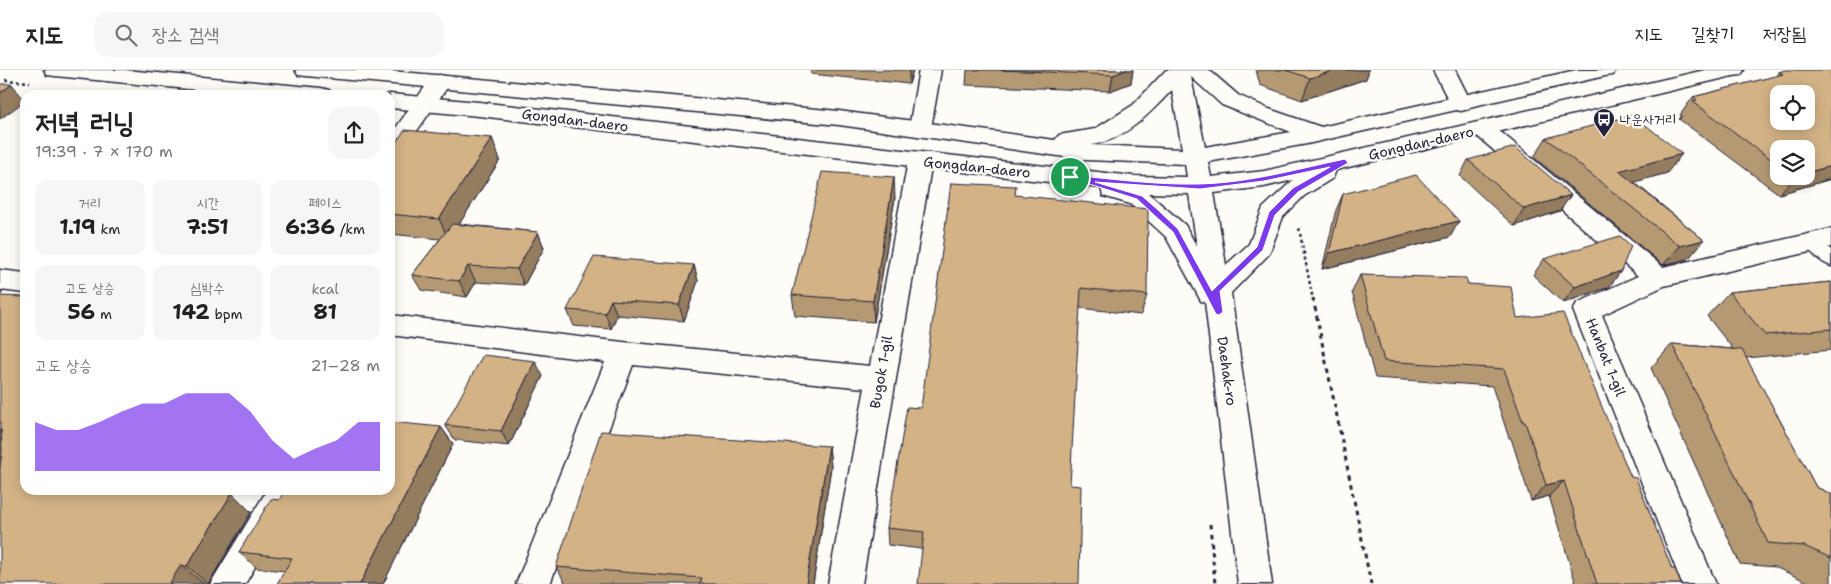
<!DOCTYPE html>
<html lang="ko">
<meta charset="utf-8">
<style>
body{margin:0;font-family:"Shantell Sans","Poor Story",sans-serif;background:#f6f6f6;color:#222;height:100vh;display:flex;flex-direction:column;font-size:19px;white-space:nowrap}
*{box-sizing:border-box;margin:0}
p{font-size:16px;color:#767676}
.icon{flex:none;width:28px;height:28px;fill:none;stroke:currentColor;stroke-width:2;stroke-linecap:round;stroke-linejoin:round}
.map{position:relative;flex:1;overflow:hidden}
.drawer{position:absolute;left:20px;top:20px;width:375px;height:405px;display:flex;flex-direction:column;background:#fff;border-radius:15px;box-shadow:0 2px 12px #0003}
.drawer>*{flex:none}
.tools{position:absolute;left:1770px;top:15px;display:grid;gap:10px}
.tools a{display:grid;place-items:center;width:45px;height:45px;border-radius:10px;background:#fff;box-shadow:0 2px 12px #0003;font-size:25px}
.pin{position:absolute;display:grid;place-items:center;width:42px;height:42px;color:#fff;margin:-21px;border:2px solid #fff;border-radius:50%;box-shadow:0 1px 5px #0007}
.round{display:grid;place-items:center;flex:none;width:52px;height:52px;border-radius:15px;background:#f6f6f6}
.head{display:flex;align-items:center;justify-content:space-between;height:85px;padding:0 15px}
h1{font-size:28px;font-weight:700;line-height:38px}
.stats{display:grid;grid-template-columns:repeat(3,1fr);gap:8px;height:85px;padding:5px 15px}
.stats div{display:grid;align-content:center;border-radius:12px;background:#f6f6f6;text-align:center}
.stats b{font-size:21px;font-weight:700}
.stats small{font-size:14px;font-weight:400}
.stats p{font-size:14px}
.chart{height:140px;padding:10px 15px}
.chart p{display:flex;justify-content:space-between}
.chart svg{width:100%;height:90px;margin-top:5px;fill:#7c3aed;opacity:.7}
header{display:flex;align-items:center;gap:30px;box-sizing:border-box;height:70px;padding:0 25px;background:#fff;border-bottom:1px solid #e0e0e0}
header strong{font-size:24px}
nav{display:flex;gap:28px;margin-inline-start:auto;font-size:18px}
.search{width:350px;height:45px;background:#f6f6f6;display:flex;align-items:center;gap:12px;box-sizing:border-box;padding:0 18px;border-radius:15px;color:#767676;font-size:19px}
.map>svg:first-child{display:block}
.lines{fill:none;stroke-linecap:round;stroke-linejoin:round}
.lane-casing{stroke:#22223b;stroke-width:3}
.street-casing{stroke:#22223b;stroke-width:3}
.secondary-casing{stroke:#22223b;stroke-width:3}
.path-far1{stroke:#22223b;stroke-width:2.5;stroke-dasharray:3 3;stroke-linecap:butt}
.path{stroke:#22223b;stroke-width:3;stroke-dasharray:4.5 4.5;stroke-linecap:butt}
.lane{fill:#fdfcf7;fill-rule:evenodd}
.street{fill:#fdfcf7;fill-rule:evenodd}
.secondary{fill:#fdfcf7;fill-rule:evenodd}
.wall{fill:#b59973;stroke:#22223b;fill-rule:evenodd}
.shaded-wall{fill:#947d5e;stroke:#22223b}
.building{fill:#d3b286;stroke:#22223b;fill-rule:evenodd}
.route{fill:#7c3aed;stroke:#fff;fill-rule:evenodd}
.labels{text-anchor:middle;stroke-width:5;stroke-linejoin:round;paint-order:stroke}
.poi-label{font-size:14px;fill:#22223b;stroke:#fdfcf7;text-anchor:start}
.street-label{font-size:14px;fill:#22223b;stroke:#fdfcf7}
</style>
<header>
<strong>지도</strong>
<div class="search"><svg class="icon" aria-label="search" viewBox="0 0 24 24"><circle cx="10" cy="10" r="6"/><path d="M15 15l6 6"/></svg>장소 검색</div>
<nav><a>지도</a><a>길찾기</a><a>저장됨</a></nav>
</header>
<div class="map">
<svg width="1831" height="514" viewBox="0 0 1831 514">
<rect width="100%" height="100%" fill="#fdfcf7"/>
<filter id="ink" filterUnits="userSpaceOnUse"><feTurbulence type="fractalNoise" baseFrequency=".02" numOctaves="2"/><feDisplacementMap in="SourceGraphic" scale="10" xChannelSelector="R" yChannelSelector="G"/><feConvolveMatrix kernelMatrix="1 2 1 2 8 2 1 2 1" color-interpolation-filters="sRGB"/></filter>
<g filter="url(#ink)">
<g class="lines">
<g class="lane-casing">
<path id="lane" d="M 1812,166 L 1818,168 L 1831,180 L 1831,196 C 1821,193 1809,181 1803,172 L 1806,168 Z"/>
</g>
<g class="street-casing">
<g id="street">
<path d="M 919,0 L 941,0 L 931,58 L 928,63 L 920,65 L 912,63 L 909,58 Z"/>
<path d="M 1433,0 L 1455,0 L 1472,34 L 1469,39 L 1461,41 L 1453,39 Z"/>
<path d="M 440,5 L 448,7 L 451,12 L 398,88 L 390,91 L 390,66 L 432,7 Z"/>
<path d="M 1483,52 L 1491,54 L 1663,197 L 1831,159 L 1831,177 L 1664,216 L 1602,245 L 1716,514 L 1682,514 L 1573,240 L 1577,233 L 1638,206 L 1475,64 L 1472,59 L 1475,54 Z"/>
<path d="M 920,83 L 928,85 L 932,91 L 862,514 L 828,514 L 865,318 L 633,295 L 550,514 L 516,514 L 605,292 L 390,265 L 390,245 L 623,272 L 870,296 L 908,91 L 912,85 Z"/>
<path d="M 0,200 L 25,203 L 25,223 L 0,220 Z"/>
<path d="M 267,420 L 300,420 L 245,514 L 210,514 Z"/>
</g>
</g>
<g class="secondary-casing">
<g id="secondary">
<path d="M 44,0 L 125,0 L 321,18 L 329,20 L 332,25 L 249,25 L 55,6 L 47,5 Z"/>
<path d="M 295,0 L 379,0 L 839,41 L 1055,70 L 1059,65 L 1095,59 L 1133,35 L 1166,0 L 1209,0 L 1238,25 L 1269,39 L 1321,57 L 1576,0 L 1616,0 L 1613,5 L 1605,6 L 1307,74 L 1208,92 L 1211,107 L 1264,101 L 1705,0 L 1744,0 L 1741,5 L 1733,6 L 1336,100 L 1333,108 L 1304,126 L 1283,147 L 1269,184 L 1231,223 L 1272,514 L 1238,514 L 1205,232 L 1201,231 L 1166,167 L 1130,134 L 1103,126 L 1101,118 L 479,46 L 390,38 L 390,25 L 386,25 L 390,24 L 479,32 L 1133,106 L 1187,107 L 1185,94 L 1087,90 L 839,55 L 306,6 L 298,5 ZM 1191,7 L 1222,35 L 1291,62 L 1205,77 ZM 1172,20 L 1182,79 L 1091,75 C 1124,71 1150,43 1172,20 ZM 1293,110 L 1263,138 L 1249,174 L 1226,195 L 1214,123 L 1264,117 ZM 1148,123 L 1189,124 L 1197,177 L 1185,155 Z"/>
</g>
</g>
<g class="path-far1">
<path d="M 5,10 L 30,12"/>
<path d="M 1299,158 L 1313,230"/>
</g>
<g class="path">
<path d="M 1313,228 L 1371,514"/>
<path d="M 1210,454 L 1215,514"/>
</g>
<use href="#lane" class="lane"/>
<use href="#street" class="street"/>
<use href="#secondary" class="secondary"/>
</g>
<g class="wall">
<path d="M 810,0 L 913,0 L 909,14 L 811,4 Z"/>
<path d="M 967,0 L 1133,0 L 1131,13 L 1110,21 L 966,15 Z"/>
<path d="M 1256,0 L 1369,0 L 1366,9 L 1302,30 L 1260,15 Z"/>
<path d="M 1831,0 L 1831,109 L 1779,124 L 1679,49 L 1682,46 L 1680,45 L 1693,27 L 1776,6 L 1779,2 ZM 1779,79 L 1806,106 L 1779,106 Z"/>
<path d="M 492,68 L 500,90 L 459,154 L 538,162 L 544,178 L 524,215 L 476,212 L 467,227 L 421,220 L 412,205 L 440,169 L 390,164 L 390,80 Z"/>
<path d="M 1546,68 L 1667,103 L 1634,112 L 1704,170 L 1688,189 L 1663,195 L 1534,87 Z"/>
<path d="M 1468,90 L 1560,141 L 1514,156 L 1460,106 Z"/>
<path d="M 1343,124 L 1459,151 L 1450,167 L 1322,199 L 1336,140 Z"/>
<path d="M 1015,125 L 1147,225 L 1141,245 L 1080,238 L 922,479 L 888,475 L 887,458 Z"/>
<path d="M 895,128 L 874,252 L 795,246 L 792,225 Z"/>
<path d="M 1544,189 L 1621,201 L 1609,217 L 1563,233 L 1533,205 Z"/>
<path d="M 694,195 L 698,211 L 684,251 L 617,245 L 611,259 L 574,256 L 567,240 Z"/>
<path d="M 1360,205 L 1468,214 L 1517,248 L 1631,407 L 1672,499 L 1681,514 L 1576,514 L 1549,426 L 1531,431 L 1511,368 L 1509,368 L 1492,316 L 1375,308 L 1352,222 Z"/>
<path d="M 1831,212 L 1831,280 L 1746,288 L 1816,417 L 1831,424 L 1831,514 L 1812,514 L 1775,497 L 1740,494 L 1651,298 L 1672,274 L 1733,279 L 1707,246 L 1729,222 Z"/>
<path d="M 543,306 L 509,376 L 455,370 L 445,355 Z"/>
<path d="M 441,357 L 453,374 L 383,514 L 277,514 L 285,501 L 257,498 L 239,482 L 279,430 Z"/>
<path d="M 829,376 L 831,397 L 813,514 L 566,514 L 556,497 Z"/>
<path d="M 25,420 L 158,421 L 232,423 L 251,442 L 208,514 L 203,513 Z"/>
</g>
<g class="shaded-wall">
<path d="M 909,0 L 913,0 L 909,14 Z"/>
<path d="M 1126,0 L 1133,0 L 1131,13 L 1110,21 L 1113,5 Z"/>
<path d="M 1336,0 L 1369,0 L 1366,9 L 1302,30 L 1310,8 Z"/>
<path d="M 12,14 L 25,31 L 0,49 L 0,23 Z"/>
<path d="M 492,68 L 500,90 L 449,170 L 439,149 Z"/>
<path d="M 1682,84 L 1667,103 L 1610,119 L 1619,101 Z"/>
<path d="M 1831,96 L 1831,109 L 1779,124 L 1795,107 L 1806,106 L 1806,103 Z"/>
<path d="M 894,107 L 895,128 L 874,252 L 873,231 Z"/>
<path d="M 1571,125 L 1560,141 L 1514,156 L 1524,139 Z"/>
<path d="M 1459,151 L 1450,167 L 1322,199 L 1329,183 Z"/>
<path d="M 538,162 L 544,178 L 524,215 L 517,199 Z"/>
<path d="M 1704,170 L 1688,189 L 1663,195 L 1680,176 Z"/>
<path d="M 694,195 L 698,211 L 684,251 L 679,235 Z"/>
<path d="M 468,196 L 476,212 L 467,227 L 459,211 Z"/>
<path d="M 1621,201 L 1609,217 L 1563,233 L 1575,217 Z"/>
<path d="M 0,219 L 3,222 L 0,226 Z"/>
<path d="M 611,230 L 617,245 L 611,259 L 605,243 Z"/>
<path d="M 535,291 L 543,306 L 509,376 L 501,361 Z"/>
<path d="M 441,357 L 453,374 L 383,514 L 360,514 Z"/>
<path d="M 1,360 L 25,380 L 0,419 L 0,361 Z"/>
<path d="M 829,376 L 831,397 L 813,514 L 806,514 Z"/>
<path d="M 1564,411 L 1549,426 L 1531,431 L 1546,415 Z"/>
<path d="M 232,423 L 251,442 L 208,514 L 187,496 Z"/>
<path d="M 181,495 L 203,513 L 203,514 L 169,514 Z"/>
</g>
<g class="building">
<path d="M 1001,0 L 1126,0 L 1113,5 Z"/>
<path d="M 1285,0 L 1336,0 L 1310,8 Z"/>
<path d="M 1785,0 L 1831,0 L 1831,96 L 1806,103 L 1806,79 L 1779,79 L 1779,95 L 1692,31 L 1697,30 L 1693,27 L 1783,4 L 1779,2 ZM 1779,24 L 1806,24 L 1806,51 L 1779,51 Z"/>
<path d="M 0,14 L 12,14 L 0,23 Z"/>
<path d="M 1633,45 L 1682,84 L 1619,101 L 1704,170 L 1680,176 L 1546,68 Z"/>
<path d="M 405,60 L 492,68 L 439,149 L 390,144 L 390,80 Z"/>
<path d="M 1515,77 L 1571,125 L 1524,139 L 1468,90 Z"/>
<path d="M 822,102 L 894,107 L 873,231 L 792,225 Z"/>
<path d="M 1416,105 L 1459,151 L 1329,183 L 1343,124 Z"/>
<path d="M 951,113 L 1016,116 L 1015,125 L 1148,139 L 1147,225 L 1081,218 L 1070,415 L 1081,416 L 1079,514 L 918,514 L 924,462 L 887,458 L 907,337 L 921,338 Z"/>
<path d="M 452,154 L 538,162 L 517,199 L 468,196 L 459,211 L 412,205 Z"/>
<path d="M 1620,166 L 1631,176 L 1621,201 L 1575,217 L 1544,189 Z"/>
<path d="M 594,187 L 694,195 L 679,235 L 611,230 L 605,243 L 567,240 Z"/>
<path d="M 1360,205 L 1466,208 L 1468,214 L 1511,217 L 1517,248 L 1563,243 L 1631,407 L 1636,408 L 1672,499 L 1675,499 L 1681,514 L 1597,514 L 1564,411 L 1546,415 L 1525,352 L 1523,352 L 1504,299 L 1384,291 Z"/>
<path d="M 1831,212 L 1831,259 L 1765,265 L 1729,222 Z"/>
<path d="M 0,226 L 25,227 L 25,313 L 22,317 L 25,317 L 25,420 L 151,420 L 158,421 L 159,420 L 195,420 L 232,423 L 187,496 L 181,495 L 169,514 L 0,514 L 0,398 L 2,381 L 1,360 L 0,361 Z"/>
<path d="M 1672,274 L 1742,280 L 1816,417 L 1831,424 L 1831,488 L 1804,476 L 1768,473 Z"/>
<path d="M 483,285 L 535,291 L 501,361 L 445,355 Z"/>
<path d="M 390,352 L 441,357 L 360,514 L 277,514 L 292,488 L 239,482 L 271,429 L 279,430 L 285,420 L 390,420 Z"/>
<path d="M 601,361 L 829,376 L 806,514 L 700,514 L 702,508 L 556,497 Z"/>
</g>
</g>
<path class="route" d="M 1345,89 L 1348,93 L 1298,122 L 1275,145 L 1263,180 L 1220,221 L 1223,242 L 1219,245 L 1216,244 L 1173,162 L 1153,144 L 1137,129 L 1067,107 L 1070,105 C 1113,109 1156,115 1199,114 C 1249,113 1297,99 1345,89 ZM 1330,97 L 1293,118 L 1269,142 L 1257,177 L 1212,221 L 1178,159 L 1158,140 L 1142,126 L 1095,112 L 1200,119 L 1264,111 Z"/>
<defs>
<g id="bus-pin" transform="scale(1.125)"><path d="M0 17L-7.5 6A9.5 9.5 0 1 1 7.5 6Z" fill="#22223b" stroke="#fdfcf7"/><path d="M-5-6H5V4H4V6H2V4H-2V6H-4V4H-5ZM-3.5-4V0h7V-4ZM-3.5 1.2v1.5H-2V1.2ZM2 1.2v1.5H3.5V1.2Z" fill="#fff"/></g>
</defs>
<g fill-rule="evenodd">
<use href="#bus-pin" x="1604" y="49"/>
</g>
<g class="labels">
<g class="poi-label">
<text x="1620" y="54">나운사거리</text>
</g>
<g class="street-label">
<text transform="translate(575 50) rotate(7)" y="5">Gongdan-daero</text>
<text transform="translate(1421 73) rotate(-13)" y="5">Gongdan-daero</text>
<text transform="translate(977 97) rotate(6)" y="5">Gongdan-daero</text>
<text transform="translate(1606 287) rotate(68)" y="5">Hanbat 1-gil</text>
<text transform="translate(1227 301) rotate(82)" y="5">Daehak-ro</text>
<text transform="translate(881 302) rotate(-80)" y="5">Bugok 1-gil</text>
</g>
</g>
</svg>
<div class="tools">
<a><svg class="icon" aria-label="locate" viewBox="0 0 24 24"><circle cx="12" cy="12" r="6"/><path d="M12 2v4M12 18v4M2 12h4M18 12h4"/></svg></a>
<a><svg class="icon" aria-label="layers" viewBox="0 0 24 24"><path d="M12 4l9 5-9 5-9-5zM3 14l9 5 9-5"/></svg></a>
</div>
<div class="pin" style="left:1070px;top:107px;background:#1e9e55"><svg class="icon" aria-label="arrive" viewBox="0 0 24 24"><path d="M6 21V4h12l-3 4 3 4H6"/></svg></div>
<section class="drawer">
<div class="head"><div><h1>저녁 러닝</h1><p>19:39 · 7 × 170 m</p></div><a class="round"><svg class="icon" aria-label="share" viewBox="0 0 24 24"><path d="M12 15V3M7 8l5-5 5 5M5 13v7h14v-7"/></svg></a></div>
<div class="stats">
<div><p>거리</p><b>1.19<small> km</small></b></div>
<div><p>시간</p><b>7:51</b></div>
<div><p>페이스</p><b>6:36<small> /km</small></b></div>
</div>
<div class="stats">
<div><p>고도 상승</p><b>56<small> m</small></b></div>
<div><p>심박수</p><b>142<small> bpm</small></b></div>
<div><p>kcal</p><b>81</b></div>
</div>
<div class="chart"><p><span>고도 상승</span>21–28 m</p>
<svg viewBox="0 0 160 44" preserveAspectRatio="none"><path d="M0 44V20L10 24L20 24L30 20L40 15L50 11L60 11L70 6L80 6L90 6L100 15L110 29L120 38L130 33L140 29L150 20L160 20V44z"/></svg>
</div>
</section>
</div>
